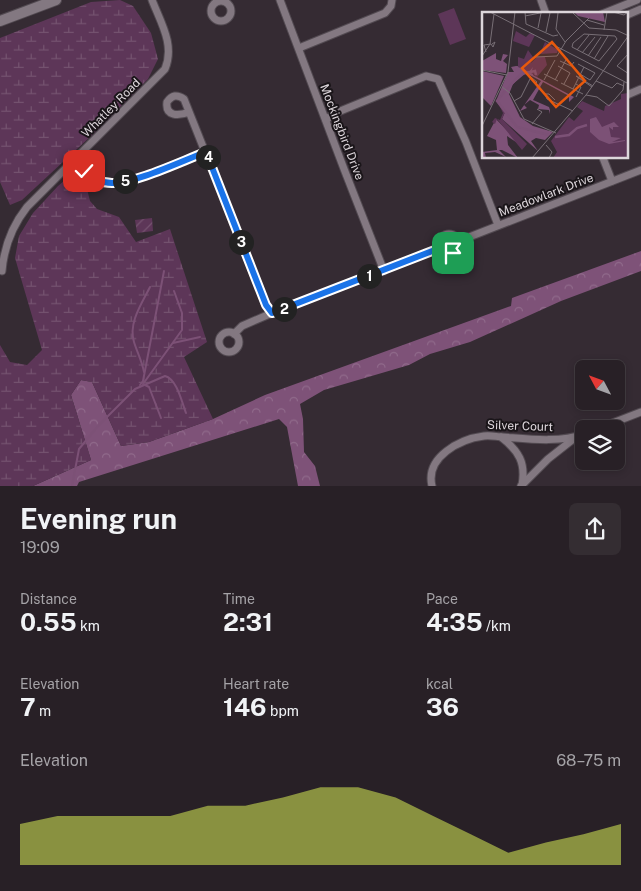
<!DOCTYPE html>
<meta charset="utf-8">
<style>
body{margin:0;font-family:"Public Sans",sans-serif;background:#342d32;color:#f1f3f6;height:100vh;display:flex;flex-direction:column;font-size:19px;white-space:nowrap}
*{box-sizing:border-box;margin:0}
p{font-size:16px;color:#a5a3a7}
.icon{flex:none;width:28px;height:28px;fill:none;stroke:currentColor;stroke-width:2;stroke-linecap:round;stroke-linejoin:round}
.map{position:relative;height:486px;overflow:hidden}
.side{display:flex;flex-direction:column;background:#282026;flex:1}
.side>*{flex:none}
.needle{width:32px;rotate:311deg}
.fabs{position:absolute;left:575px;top:360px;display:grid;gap:10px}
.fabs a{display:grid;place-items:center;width:50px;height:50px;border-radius:8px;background:#282026;box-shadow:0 2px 8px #0003,0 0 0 1px #443e43;font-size:25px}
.pin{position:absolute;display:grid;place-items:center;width:42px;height:42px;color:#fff;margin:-21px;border-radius:10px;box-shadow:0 2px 8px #0006}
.km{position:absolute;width:25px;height:25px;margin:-12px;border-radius:50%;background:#222;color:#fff;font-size:14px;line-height:25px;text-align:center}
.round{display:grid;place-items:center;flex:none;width:52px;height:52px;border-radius:8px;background:#342d32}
.headline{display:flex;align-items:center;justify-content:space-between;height:85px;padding:0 20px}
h1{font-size:28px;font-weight:700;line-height:38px}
.figures{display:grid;grid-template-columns:repeat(3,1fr);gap:8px;height:85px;padding:5px 20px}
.figures div{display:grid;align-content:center}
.figures b{font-size:25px;font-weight:700}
.figures small{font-size:14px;font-weight:400}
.figures p{font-size:14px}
.chart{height:140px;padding:10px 20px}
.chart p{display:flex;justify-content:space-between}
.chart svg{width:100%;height:90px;margin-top:5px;fill:#b3c24b;opacity:.7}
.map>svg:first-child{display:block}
.forest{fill:url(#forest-crowns)}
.wetland{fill:url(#wetland-marsh)}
.garden{fill:url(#garden-furrows)}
.pitch{fill:#5d3658}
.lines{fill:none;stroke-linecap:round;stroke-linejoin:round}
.stream{stroke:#7c5176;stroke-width:2}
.street-casing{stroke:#524a51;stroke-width:9}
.secondary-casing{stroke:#524a51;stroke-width:12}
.street{stroke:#837881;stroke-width:7}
.secondary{stroke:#837881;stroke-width:10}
.route-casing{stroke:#fff;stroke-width:10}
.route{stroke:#1a73e8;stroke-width:6}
.labels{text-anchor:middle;stroke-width:4;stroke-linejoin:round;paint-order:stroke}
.street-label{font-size:12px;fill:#ddd6db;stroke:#1a1519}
.inset-river{fill:none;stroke:#7c5176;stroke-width:2.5}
.inset-road{fill:none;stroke:#786f76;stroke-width:1}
.view{fill:#e8590c;fill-opacity:0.15;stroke:#e8590c;stroke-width:2.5}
.inset-edge{fill:none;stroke:#ddd6db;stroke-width:2.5}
</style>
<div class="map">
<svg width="641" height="486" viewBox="0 0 641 486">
<defs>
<pattern id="forest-crowns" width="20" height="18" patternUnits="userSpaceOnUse" patternTransform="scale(1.25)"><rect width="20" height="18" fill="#7e5278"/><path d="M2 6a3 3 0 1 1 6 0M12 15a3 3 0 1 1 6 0" fill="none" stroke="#906a8b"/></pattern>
<pattern id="wetland-marsh" width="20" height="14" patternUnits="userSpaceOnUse" patternTransform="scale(1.25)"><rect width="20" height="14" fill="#5d3658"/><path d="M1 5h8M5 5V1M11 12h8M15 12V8" fill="none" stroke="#74526f"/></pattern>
<pattern id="garden-furrows" width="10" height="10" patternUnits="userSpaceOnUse" patternTransform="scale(1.25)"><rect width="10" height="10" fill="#5d3658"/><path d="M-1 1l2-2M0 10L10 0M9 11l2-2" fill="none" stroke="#74526f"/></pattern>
</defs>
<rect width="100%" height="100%" fill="#352b33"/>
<path class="forest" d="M 641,251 L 641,271 L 561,301 L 470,342 L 430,354 L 409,365 L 324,390 L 300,404 L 303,419 L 304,452 L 315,466 L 320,486 L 298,486 L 287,427 L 279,419 L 79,482 L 77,486 L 33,486 L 91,460 L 71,395 L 81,380 L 92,382 L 121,446 L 149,442 L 213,419 L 265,395 L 511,306 L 512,298 Z"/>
<g class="wetland">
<path d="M 120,0 L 133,6 L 151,33 L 158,59 L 148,79 L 91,136 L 22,200 L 10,205 L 0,182 L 0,38 L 91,2 Z"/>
<path d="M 71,175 L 86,185 L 90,201 L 97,209 L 119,217 L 136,242 L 170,229 L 207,342 L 184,357 L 213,419 L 149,442 L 121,446 L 92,382 L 81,380 L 71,395 L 91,460 L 33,486 L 0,486 L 0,345 L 10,362 L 27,365 L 42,350 L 15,258 L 19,236 L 33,213 L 58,186 Z"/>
</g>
<path class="garden" d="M 152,218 L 153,231 L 137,233 L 135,220 Z"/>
<path class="pitch" d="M 454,8 L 466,39 L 450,45 L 438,14 Z"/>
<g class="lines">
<g class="stream">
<path d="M 173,343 L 200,337"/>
<path d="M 144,372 C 142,361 137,352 134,342 C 128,323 142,303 150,287"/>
<path d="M 140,385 L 143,381 L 164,271"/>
<path d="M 161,418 L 149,387 L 143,384 L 182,330 L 182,313 L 174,291"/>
<path d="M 72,486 L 79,449 L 98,426 L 135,389 L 165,376 C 177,379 182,403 186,413"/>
</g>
<g class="street-casing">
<g id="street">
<path d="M 280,0 L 344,169 L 384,271"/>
<path d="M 541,0 L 546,14"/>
<circle cx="221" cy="11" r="10"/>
<path d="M 602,14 L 637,0"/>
<path d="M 627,15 L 641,9"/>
<path d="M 299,48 L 385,13 L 391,6 L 392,0"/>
<path d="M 627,95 L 641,89"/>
<path d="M 189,112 C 179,116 165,117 167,102 C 172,95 177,94 184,99 L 266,305 L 272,313"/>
<path d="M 326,120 L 333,114 L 426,76 L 438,79 L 466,142 L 498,225"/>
<path d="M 603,158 L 612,181"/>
<path d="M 72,162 C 81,169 90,178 102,182 C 126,189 181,161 206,152"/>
<circle cx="449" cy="244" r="10"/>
<path d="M 459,241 L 641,170"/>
<path d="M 2,271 C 4,247 12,226 27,207 L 165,69 C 175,45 161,23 152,0"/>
<circle cx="229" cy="342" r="10"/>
<path d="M 234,334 L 242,326 L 272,313 L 440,248"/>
<path d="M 597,429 L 641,412"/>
<path d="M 501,437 C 519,451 526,463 522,485"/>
<path d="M 432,486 C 425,457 460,439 484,436 C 491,435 497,437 503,437 C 529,439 559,443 584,434"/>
<path d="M 521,486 L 548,459 L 576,437"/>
</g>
</g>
<g class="secondary-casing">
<path id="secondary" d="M 0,21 L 56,0"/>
</g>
<use href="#street" class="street"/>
<use href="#secondary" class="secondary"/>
</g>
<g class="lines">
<g class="route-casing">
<path id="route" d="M 84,171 C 93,178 101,183 112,183 C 134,184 184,160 206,152 L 266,305 L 272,313 L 440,248 L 447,253 L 453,253"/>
</g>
<use href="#route" class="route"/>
</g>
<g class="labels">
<g class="street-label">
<text transform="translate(111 108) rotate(-45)" y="4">Whatley Road</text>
<text transform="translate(342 132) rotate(69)" y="4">Mockingbird Drive</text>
<text transform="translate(546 195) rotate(-21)" y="4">Meadowlark Drive</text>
<text transform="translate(520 426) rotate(2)" y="4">Silver Court</text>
</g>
</g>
<g transform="translate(482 12)">
<rect width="146" height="146" fill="#352b33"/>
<path d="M 92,0 L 121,0 L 123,10 L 96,4 ZM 14,41 L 14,47 L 19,49 L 21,42 L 26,43 L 21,49 L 25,52 L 24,61 L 0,58 L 0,49 ZM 34,54 L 51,55 L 51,63 L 92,85 L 87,90 L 87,84 L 61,70 L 51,88 L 67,95 L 68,98 L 67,102 L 67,98 L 56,97 L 57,93 L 48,88 L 42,93 L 45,96 L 38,99 L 59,69 L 44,61 L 31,72 L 27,82 L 38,105 L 51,114 L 71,120 L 63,128 L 54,126 L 49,129 L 56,139 L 20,107 L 23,100 L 14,89 L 26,60 L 32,60 L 29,55 ZM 0,59 L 22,64 L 9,94 L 0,85 ZM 14,107 L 40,134 L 25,124 L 26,133 L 36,146 L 20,138 L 17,138 L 24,145 L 13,140 L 3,141 L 4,146 L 0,146 L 0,140 L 15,138 L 14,128 L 5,124 Z" fill="#7e5278"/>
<path d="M 34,19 L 44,25 L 48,21 L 53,23 L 47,35 L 31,29 ZM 63,30 L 76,38 L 75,41 L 58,42 ZM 46,38 L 51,45 L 49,51 L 55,45 L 63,45 L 65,53 L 55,65 L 49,61 L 51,55 L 47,60 L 36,55 L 36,45 L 42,47 ZM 15,89 L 23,100 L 20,107 L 45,132 L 40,138 L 15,107 L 13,112 L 10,110 L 13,106 L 18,108 L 21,101 Z" fill="#5d3658"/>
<path d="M 146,81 L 146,146 L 71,146 L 75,140 L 69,129 L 87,105 L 92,109 L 101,99 L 95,95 L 100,89 L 122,99 L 123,94 L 139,87 L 139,82 Z" fill="#5d3658"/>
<path d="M 114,105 L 120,115 L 132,110 L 137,115 L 131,115 L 131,118 L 127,115 L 129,125 L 139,126 L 130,130 L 143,128 L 143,129 L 127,132 L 117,128 L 108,120 L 108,107 Z" fill="#7c5176"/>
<path class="inset-river" d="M 25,77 L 39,62 L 53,59 L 54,63M 23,79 L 15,89 L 35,115 L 67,123M 73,125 L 87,123 L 95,116 L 105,113"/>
<path class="inset-road" d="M 8,0 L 147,72M 43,0 L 44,12 L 71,24 L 76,23M 90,0 L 107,16 L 134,18 L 147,24M 131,0 L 142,3 L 146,0M 76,1 L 74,17 L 83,30M 43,4 L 63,0M 105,8 L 122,13M 56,16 L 59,1M 122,18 L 125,0M 64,20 L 68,1M 102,22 L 133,24 L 135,27 L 117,49 L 90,35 L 91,31 ZM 95,38 L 107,23M 4,40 L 2,33 L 9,32 L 11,35 L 13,30 L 10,32M 100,41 L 113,25M 147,41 L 135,54 L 147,62M 0,44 L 8,32 L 12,2M 106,44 L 119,25M 53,45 L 75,44 L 84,29 L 107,6M 112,47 L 126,24M 78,49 L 89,54 L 92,50M 96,52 L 113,61 L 108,68 L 98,62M 76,54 L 88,61 L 82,72M 0,58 L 25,63M 45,62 L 55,70 L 53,72M 62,62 L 76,69M 62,68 L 73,48M 73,68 L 85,46M 114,69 L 130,76 L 135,71 L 142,74M 79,71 L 101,82M 94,72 L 99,75 L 94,85M 20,75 L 28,81 L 42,107 L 74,121M 110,75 L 94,64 L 111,74M 91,77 L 102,55M 104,83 L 115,85 L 127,94 L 141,78 L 142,70M 73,88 L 67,82 L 63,82 L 65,87 L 91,99M 32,89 L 39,85 L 48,67M 50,112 L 60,100 L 55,97M 0,114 L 26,60 L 33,0M 64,133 L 70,140 L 67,146M 50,146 L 104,83 L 147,23"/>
<path class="view" d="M 70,30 L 103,69 L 74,95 L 40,56 Z"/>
<rect width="146" height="146" class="inset-edge"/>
</g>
</svg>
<div class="fabs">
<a><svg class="needle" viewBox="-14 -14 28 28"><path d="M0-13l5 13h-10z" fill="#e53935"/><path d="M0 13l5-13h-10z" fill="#a5a3a7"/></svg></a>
<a><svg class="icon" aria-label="layers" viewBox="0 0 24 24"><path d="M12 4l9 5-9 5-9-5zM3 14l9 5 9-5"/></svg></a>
</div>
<div class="pin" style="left:453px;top:253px;background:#1e9e55"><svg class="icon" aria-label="arrive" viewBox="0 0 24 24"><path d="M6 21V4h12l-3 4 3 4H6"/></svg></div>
<div class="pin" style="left:84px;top:171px;background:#d93025"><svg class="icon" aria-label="check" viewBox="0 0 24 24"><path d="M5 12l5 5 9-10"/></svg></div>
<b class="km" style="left:369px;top:276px">1</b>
<b class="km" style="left:284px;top:309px">2</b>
<b class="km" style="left:241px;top:242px">3</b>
<b class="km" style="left:208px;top:157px">4</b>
<b class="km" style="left:125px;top:181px">5</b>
</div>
<section class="side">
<div class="headline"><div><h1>Evening run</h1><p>19:09</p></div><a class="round"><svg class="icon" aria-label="share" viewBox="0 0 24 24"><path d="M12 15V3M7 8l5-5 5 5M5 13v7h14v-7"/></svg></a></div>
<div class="figures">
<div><p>Distance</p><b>0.55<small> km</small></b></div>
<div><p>Time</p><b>2:31</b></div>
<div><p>Pace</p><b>4:35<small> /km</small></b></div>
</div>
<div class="figures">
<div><p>Elevation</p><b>7<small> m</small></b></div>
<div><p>Heart rate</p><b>146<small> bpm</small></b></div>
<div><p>kcal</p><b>36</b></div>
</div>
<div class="chart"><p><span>Elevation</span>68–75 m</p>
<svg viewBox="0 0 160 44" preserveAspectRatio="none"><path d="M0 44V24L10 20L20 20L30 20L40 20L50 15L60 15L70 11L80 6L90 6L100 11L110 20L120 29L130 38L140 33L150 29L160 24V44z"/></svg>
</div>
</section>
